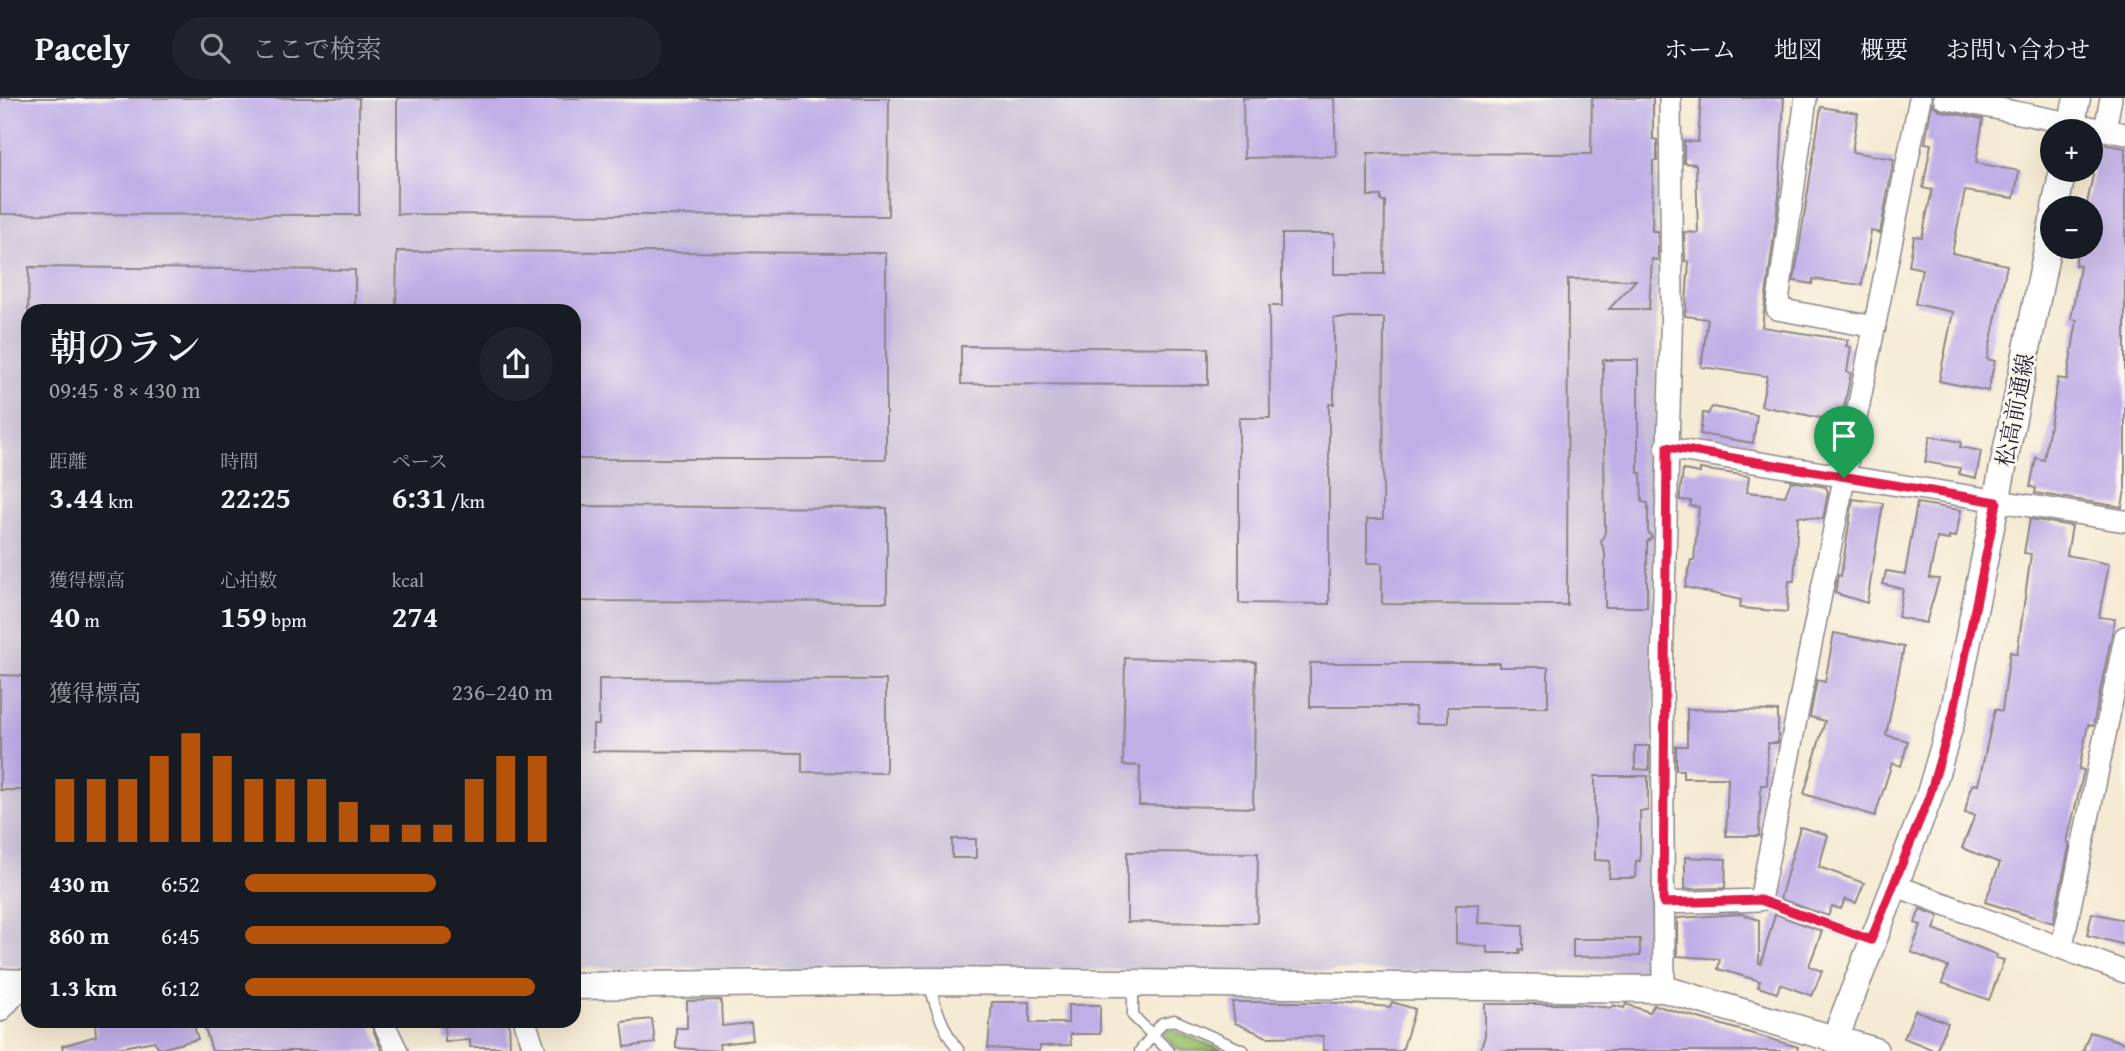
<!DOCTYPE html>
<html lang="ja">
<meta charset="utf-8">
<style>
body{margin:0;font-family:"Gentium Book Plus","Noto Serif JP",serif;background:#20242c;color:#f1f3f6;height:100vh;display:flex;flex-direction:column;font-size:26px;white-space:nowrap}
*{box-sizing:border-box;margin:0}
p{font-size:23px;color:#9ea1a6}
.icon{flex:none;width:38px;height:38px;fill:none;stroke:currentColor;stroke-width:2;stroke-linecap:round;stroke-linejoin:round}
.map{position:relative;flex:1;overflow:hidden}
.panel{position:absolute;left:21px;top:206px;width:560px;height:724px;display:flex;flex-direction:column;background:#171b24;border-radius:21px;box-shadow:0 7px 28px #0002}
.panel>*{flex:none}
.tools{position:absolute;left:2040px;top:21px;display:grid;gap:14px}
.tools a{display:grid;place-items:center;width:63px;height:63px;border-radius:50%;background:#171b24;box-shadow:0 7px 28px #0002;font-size:35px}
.pin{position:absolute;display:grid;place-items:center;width:60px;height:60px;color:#fff;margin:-72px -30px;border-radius:50% 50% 50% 0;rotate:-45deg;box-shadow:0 0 7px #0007}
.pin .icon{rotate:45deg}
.round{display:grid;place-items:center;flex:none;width:74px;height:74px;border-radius:37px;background:#20242c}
.overview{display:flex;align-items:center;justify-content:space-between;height:119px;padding:0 28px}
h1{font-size:38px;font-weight:600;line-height:52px}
.stats{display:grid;grid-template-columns:repeat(3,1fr);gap:10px;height:119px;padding:7px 28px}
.stats div{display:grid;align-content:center}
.stats b{font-size:30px;font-weight:600}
.stats small{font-size:19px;font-weight:400}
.stats p{font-size:19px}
.chart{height:196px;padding:14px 28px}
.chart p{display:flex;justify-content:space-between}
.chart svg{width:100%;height:126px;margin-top:7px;stroke:#b45309;stroke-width:6}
ul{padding:0 28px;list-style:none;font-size:23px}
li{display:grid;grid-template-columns:112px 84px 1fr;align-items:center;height:52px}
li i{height:18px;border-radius:9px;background:#b45309}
header{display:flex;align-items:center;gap:42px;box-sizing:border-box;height:98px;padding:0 35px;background:#171b24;border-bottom:2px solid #363941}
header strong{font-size:33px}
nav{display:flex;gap:38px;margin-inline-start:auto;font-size:24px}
.search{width:490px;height:63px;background:#20242c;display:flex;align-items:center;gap:18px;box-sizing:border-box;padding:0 24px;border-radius:38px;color:#9ea1a6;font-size:26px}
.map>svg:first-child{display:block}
.industrial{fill:#c8c0d8}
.green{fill:#99c16c;stroke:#5e7254;stroke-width:2}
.building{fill:#c0aee7}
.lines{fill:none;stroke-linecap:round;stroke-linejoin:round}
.service-casing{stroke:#8c8687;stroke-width:13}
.minor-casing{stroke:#8c8687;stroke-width:24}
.tertiary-casing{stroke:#8c8687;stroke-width:29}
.service{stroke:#fff;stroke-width:10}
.minor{stroke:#fff;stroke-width:21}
.tertiary{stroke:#fff;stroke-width:26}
.route-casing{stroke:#fff;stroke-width:14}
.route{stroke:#e11d48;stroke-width:9}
.labels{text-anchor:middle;stroke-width:5;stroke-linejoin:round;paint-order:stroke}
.street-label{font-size:23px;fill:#22223b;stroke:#fbf7ec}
</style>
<header>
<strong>Pacely</strong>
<div class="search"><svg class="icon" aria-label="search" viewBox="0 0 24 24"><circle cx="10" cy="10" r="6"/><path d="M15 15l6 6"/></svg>ここで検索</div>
<nav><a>ホーム</a><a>地図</a><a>概要</a><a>お問い合わせ</a></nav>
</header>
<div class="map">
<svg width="2125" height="953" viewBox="0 0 2125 953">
<rect width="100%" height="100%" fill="#fbf7ec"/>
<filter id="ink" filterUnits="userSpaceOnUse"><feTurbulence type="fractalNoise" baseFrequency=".0143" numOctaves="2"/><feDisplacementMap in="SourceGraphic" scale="14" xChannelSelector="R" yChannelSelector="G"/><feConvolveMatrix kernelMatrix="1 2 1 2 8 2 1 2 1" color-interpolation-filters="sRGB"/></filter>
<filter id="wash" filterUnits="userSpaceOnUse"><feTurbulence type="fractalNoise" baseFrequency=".00686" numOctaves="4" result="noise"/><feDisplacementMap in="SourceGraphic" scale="28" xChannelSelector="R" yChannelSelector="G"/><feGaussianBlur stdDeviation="1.57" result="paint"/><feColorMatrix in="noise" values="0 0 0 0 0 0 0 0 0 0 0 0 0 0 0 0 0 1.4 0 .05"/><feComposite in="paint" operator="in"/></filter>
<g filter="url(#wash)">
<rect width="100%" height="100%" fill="#f5ead3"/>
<path class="industrial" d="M 0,0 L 1658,0 L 1653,874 L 574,870 L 574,214 L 28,214 L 28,868 L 0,868 Z"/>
<path class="green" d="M 1169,931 L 1172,932 L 1225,953 L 1181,953 L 1163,936 Z"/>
<g id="blocks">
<g class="building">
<path d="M 0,0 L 359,0 L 359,117 L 0,116 Z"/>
<path d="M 397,0 L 889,0 L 888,118 L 397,116 Z"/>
<path d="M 1243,0 L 1334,0 L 1336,58 L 1244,60 Z"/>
<path d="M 1592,0 L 1653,0 L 1653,41 L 1657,42 L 1657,63 L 1653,63 L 1652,133 L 1658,133 L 1658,162 L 1652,161 L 1649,211 L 1609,211 L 1636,182 L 1568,181 L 1567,507 L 1382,506 L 1382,465 L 1367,465 L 1367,421 L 1383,421 L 1384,220 L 1334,220 L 1334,306 L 1329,306 L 1329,506 L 1239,505 L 1239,320 L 1270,320 L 1269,208 L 1282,208 L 1282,136 L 1334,136 L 1334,176 L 1384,176 L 1385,103 L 1381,103 L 1381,98 L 1368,98 L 1368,55 L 1591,56 Z"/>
<path d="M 1701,0 L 1784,0 L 1779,98 L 1762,229 L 1848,242 L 1846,248 L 1851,249 L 1847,274 L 1851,275 L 1843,315 L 1838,314 L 1836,323 L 1761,308 L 1767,278 L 1701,269 L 1708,221 L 1685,218 L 1689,164 L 1685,163 L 1684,134 L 1698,135 L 1696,66 L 1684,65 L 1684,43 L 1698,44 Z"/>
<path d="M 1932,6 L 1941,13 L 1983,21 L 1976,65 L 2019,73 L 2014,100 L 1965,93 L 1952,155 L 2007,167 L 1987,261 L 1995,263 L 1988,293 L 1939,283 L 1953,214 L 1915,206 L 1922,171 L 1909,168 L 1914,138 L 1922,139 L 1932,92 L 1923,90 L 1931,46 L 1925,45 Z"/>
<path d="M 1821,9 L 1858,15 L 1852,54 L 1894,61 L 1880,135 L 1871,133 L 1862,187 L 1813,181 L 1812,186 L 1794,183 Z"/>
<path d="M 2091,44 L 2125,50 L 2125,392 L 2122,409 L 2035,395 L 2036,390 L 2030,389 L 2036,360 L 2044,362 L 2058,280 L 2067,282 L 2077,222 L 2071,221 L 2080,168 L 2075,167 L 2078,149 L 2091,149 L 2091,110 L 2086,110 L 2093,77 Z"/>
<path d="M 397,153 L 886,155 L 886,361 L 574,361 L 574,214 L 396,214 Z"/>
<path d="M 29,169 L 355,172 L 355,214 L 28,214 Z"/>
<path d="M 961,248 L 1208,250 L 1208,287 L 961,286 Z"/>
<path d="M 1603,262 L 1638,262 L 1638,375 L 1641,375 L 1642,404 L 1648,405 L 1648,434 L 1652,439 L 1647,444 L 1647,509 L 1605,509 L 1605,455 L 1601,444 L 1605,434 Z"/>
<path d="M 1712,309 L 1757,317 L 1753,345 L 1700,336 L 1703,315 L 1708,316 Z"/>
<path d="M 1930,338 L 1961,344 L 1960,349 L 1981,353 L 1976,380 L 1959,376 L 1960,370 L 1925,364 Z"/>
<path d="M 1700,371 L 1749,378 L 1747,394 L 1785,398 L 1791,383 L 1826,389 L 1828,394 L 1823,421 L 1798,418 L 1794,483 L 1789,483 L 1787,514 L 1740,510 L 1741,502 L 1685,489 L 1691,462 L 1694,462 L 1699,409 L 1690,408 L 1691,403 L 1680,402 L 1680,397 L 1683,372 L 1700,375 Z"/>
<path d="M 1853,401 L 1883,405 L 1867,505 L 1835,495 L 1838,477 L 1841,478 Z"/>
<path d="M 1917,405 L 1961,412 L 1956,439 L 1949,438 L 1949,442 L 1937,440 L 1929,480 L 1939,481 L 1926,525 L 1898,519 L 1903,491 L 1883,486 L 1886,473 L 1905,476 Z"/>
<path d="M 574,408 L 887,410 L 887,504 L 574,503 Z"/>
<path d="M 2030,421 L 2072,428 L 2067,457 L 2109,466 L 2099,519 L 2115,521 L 2093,628 L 2088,627 L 2079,671 L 2084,672 L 2067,744 L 2070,745 L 2053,825 L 1985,804 L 2000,765 L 1962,750 L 1975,717 L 1965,715 L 1970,691 L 1973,686 L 1978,687 L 1995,611 L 2002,613 L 2010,554 L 2017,556 L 2031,456 L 2024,455 Z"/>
<path d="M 1834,535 L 1904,549 L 1886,637 L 1908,643 L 1901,668 L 1892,665 L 1875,718 L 1804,696 L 1825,623 L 1810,619 L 1817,582 L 1825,584 Z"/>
<path d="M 1125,560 L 1256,564 L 1253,710 L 1139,707 L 1140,668 L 1123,667 Z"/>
<path d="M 1310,565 L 1499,565 L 1499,569 L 1548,569 L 1548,609 L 1448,609 L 1448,625 L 1416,625 L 1415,609 L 1310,609 Z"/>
<path d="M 0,577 L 28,578 L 28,692 L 0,692 Z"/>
<path d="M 599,581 L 886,582 L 886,675 L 802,674 L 802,655 L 593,653 L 593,627 L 599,627 Z"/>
<path d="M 1687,611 L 1778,613 L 1778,645 L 1768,645 L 1767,687 L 1761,687 L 1759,738 L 1726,738 L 1728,680 L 1683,680 L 1683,672 L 1676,672 L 1676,648 L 1687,648 Z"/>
<path d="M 1635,648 L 1649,648 L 1649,672 L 1635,671 Z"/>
<path d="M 1595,678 L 1648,678 L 1648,713 L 1640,713 L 1640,763 L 1636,763 L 1635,780 L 1609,780 L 1610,763 L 1595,762 Z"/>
<path d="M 1800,729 L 1828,737 L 1819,769 L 1864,785 L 1856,805 L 1845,801 L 1841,811 L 1832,808 L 1828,818 L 1780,801 Z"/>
<rect x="952" y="741" width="24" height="19"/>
<path d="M 1127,754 L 1258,755 L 1257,825 L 1127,824 Z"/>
<path d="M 1685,759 L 1726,761 L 1725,790 L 1685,791 Z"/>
<path d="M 1479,806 L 1478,825 L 1523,827 L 1523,852 L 1519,851 L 1520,855 L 1488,855 L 1488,849 L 1456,845 L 1456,807 Z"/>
<path d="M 1920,811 L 1939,818 L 1934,831 L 1997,857 L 1996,860 L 2004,862 L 1989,902 L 1942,885 L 1948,869 L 1911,854 L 1921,827 L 1915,825 Z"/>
<path d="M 2092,815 L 2125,822 L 2125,847 L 2087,837 Z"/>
<path d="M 1741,816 L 1759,822 L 1759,865 L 1761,866 L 1775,816 L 1822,833 L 1809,868 L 1822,873 L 1812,898 L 1780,886 L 1777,895 L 1758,889 L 1760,883 L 1718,871 L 1720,861 L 1677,858 L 1677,820 Z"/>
<path d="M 1573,841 L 1640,841 L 1640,858 L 1573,859 Z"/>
<path d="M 721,902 L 722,928 L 751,925 L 753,942 L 719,946 L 720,953 L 676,950 L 676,930 L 687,930 L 687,903 Z"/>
<path d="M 992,904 L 1030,904 L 1030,925 L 1068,925 L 1068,907 L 1100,907 L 1100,936 L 1070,936 L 1071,947 L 1040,948 L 1039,953 L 988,950 Z"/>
<path d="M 1232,904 L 1324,904 L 1390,909 L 1392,904 L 1415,911 L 1402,953 L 1323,953 L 1323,938 L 1267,939 L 1235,925 Z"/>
<path d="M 1485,906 L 1573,906 L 1612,910 L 1613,907 L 1624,910 L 1626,906 L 1649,914 L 1654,907 L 1798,949 L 1797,953 L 1480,953 L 1485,937 Z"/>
<path d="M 1915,912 L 1948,925 L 1936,953 L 1904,940 Z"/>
<path d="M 652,921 L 655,945 L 625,949 L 622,924 Z"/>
<path d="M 95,924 L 193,924 L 198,941 L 160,951 L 154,943 L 118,950 L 119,953 L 63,953 L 62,948 L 96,938 Z"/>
<path d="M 203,924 L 370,924 L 382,953 L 212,953 Z"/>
<path d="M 444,924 L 509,924 L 510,949 L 470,949 L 470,942 L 445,943 Z"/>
<path d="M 2090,934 L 2125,945 L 2125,953 L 2083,953 Z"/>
</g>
</g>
</g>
<g filter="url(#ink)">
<use href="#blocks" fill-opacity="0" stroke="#8c8687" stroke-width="2"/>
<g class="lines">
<g class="service-casing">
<g id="service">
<path d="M 1760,802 L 1871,842"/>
<path d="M 929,883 C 935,909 943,933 959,953"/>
<path d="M 1133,887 L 1133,918 L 1169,953"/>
<path d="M 1140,953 L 1162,925 L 1174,922 L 1244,953"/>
</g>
</g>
<g class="minor-casing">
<g id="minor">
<path d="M 1806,0 L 1777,211 L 1875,229"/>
<path d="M 1944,0 L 2125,36"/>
<path d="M 2105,32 L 2111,0"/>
<path d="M 1666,350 L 2125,423"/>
<path d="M 1894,787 L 2125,874"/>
<path d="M 1663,805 L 1760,802 L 1920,0"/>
<path d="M 2062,848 L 2125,539"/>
<path d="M 1664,891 L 1662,571 L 1672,203 L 1670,0"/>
<path d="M 0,913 L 25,885"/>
<path d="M 383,924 L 397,953"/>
<path d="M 525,924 L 535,953"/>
</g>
</g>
<g class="tertiary-casing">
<g id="tertiary">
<path d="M 2070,33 L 2077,0"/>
<path d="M 2055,110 L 2063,72"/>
<path d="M 0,884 L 28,885"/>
<path d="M 574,888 L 929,883 L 1664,891 L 1875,953"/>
<path d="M 1835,941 L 1929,699 L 1953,617 L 2053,122"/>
</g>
</g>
<use href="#service" class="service"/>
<use href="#minor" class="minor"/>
<use href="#tertiary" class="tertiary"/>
</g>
</g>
<g class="lines" filter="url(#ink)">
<g class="route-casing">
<path id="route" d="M 1667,349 L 1997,404 L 1953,617 L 1929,699 L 1871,842 L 1760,802 L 1663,805 Z"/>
</g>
<use href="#route" class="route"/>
</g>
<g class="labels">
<g class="street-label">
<text transform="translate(2015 312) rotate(-79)" y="8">松高前通線</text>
</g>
</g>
</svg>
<div class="tools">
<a>+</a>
<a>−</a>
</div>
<div class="pin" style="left:1844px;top:380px;background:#1e9e55"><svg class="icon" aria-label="arrive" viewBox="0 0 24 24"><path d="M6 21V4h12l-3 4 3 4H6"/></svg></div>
<section class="panel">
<div class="overview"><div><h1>朝のラン</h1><p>09:45 · 8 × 430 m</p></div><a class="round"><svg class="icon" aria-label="share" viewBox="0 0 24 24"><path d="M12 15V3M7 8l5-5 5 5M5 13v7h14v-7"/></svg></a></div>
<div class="stats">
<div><p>距離</p><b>3.44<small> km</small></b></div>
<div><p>時間</p><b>22:25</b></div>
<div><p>ペース</p><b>6:31<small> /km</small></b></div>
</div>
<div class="stats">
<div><p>獲得標高</p><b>40<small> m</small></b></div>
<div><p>心拍数</p><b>159<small> bpm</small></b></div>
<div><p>kcal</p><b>274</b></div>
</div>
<div class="chart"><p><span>獲得標高</span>236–240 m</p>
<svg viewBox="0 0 160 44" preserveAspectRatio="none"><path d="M5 44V22M15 44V22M25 44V22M35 44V14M45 44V6M55 44V14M65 44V22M75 44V22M85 44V22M95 44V30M105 44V38M115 44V38M125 44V38M135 44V22M145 44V14M155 44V14"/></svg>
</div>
<ul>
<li><b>430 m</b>6:52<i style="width:62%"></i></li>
<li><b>860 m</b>6:45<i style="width:67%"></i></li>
<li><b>1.3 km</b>6:12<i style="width:94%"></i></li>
</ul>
</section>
</div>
